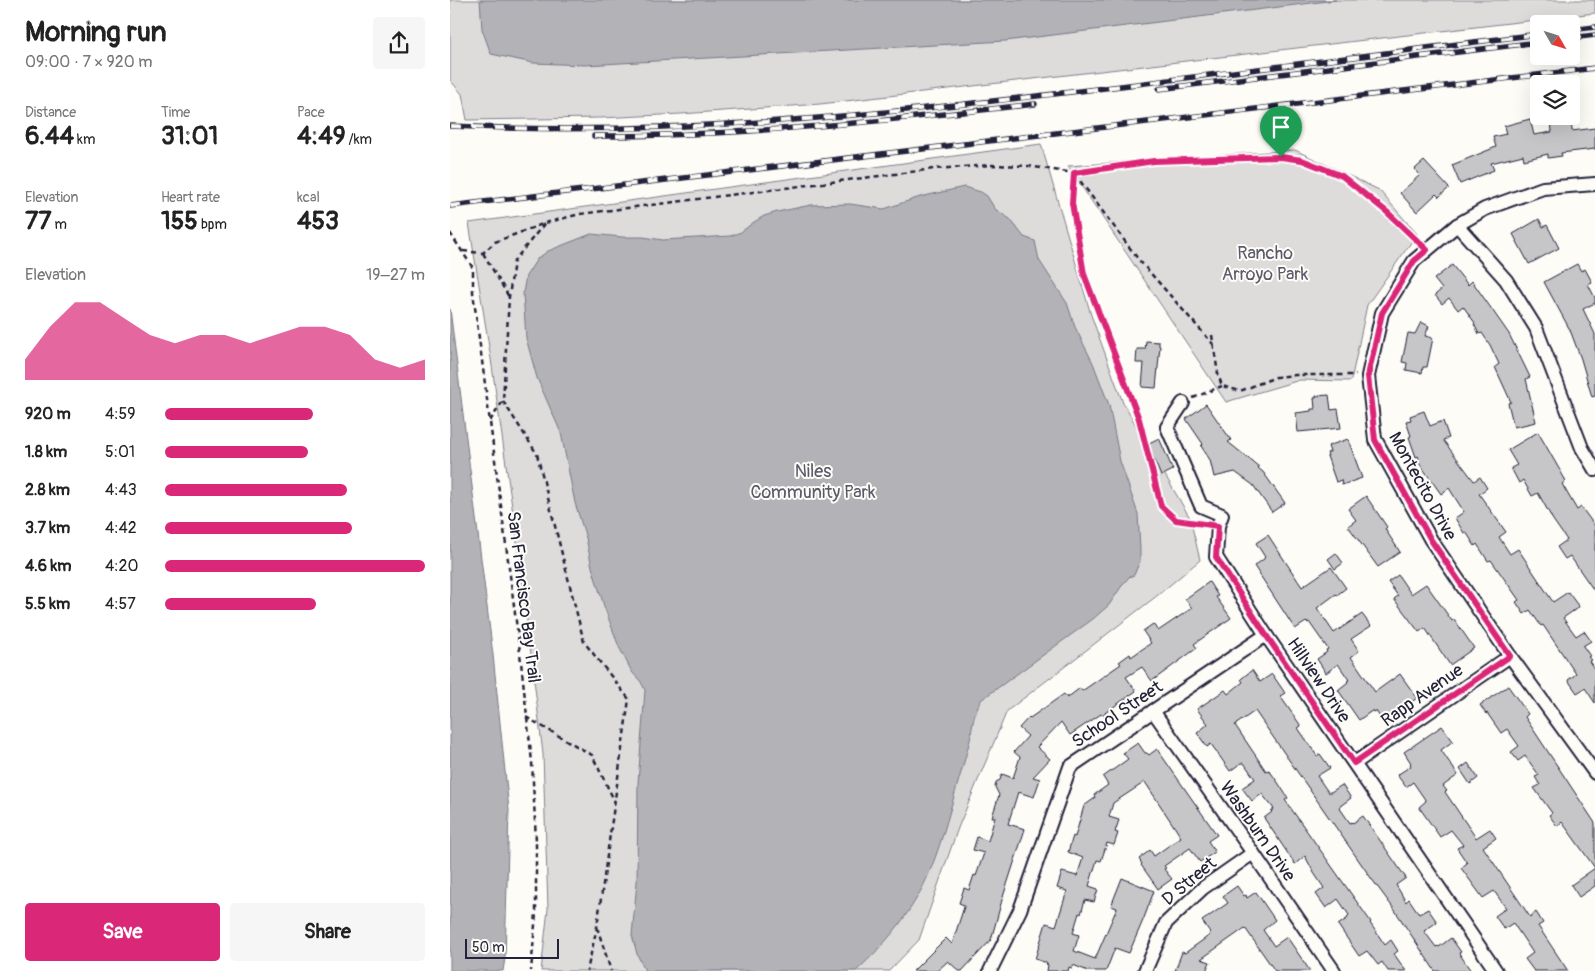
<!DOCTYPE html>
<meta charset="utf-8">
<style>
body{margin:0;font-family:Pangolin,sans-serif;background:#f6f6f6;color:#222;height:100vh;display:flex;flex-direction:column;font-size:19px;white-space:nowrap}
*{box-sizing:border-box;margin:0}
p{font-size:16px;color:#767676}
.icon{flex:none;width:28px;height:28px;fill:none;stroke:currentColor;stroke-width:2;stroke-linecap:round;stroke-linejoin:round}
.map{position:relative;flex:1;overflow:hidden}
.details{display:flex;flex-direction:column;background:#fff;width:450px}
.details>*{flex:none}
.needle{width:32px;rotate:129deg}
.tools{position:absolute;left:1080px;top:15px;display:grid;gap:10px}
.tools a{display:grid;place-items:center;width:50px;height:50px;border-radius:5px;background:#fff;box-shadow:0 5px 20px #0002;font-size:25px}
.scale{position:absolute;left:15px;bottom:12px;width:94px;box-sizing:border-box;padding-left:5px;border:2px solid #22223b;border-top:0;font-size:14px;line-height:18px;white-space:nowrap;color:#22223b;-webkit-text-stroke:4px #fdfcf7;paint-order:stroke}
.pin{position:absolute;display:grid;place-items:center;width:42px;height:42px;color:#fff;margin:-51px -21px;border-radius:50% 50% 50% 0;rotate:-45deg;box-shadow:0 0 5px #0007}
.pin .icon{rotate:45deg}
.round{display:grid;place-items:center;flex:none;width:52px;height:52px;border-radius:5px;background:#f6f6f6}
.overview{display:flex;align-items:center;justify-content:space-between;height:85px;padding:0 25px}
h1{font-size:28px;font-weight:800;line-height:38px}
.figures{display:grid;grid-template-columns:repeat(3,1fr);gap:8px;height:85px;padding:5px 25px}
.figures div{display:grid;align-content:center}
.figures b{font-size:25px;font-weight:800}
.figures small{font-size:14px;font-weight:400}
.figures p{font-size:14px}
.chart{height:140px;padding:10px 25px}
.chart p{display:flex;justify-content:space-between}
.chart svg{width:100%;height:90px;margin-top:5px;fill:#db2777;opacity:.7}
.primary-button{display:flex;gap:10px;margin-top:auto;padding:10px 25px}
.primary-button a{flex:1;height:58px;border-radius:5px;background:#db2777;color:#fff;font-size:20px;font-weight:800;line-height:58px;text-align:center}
.primary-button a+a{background:#f6f6f6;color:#222}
ul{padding:0 25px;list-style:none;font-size:16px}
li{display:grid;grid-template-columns:80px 60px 1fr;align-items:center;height:38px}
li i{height:12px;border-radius:6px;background:#db2777}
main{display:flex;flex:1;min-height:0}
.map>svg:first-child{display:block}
.green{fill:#dddcdb;stroke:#807f8b}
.water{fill:#b2b2b7;stroke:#787885}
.building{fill:#c6c6c8;stroke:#22223b}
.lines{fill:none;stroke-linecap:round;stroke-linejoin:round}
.minor-casing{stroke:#22223b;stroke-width:16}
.path{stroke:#22223b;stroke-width:2.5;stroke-dasharray:5 4;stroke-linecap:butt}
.minor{stroke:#fdfcf7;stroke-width:12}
.rail-casing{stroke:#22223b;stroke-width:5.5}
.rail{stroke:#fdfcf7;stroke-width:4;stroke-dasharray:11;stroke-linecap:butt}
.route-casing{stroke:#fff;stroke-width:10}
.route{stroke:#db2777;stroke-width:6}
.labels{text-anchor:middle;stroke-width:4;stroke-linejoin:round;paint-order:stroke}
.park-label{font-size:18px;fill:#5a5a6b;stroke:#fdfcf7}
.street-label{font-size:18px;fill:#22223b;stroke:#fdfcf7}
</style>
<main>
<section class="details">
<div class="overview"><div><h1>Morning run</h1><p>09:00 · 7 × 920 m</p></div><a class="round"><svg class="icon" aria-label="share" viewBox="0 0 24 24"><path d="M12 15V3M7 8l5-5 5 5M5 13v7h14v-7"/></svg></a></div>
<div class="figures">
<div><p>Distance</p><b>6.44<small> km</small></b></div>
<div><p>Time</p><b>31:01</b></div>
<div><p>Pace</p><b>4:49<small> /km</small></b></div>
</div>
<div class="figures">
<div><p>Elevation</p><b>77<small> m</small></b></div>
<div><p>Heart rate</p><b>155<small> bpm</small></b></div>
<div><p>kcal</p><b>453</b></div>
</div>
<div class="chart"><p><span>Elevation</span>19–27 m</p>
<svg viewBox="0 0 160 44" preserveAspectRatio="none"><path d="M0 44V34L10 18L20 6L30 6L40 14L50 22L60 26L70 22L80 22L90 26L100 22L110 18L120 18L130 22L140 34L150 38L160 34V44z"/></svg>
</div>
<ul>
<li><b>920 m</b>4:59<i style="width:57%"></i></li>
<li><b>1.8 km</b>5:01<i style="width:55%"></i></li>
<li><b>2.8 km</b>4:43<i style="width:70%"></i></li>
<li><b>3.7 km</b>4:42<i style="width:72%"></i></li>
<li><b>4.6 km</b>4:20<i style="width:100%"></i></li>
<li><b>5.5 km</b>4:57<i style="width:58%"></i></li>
</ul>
<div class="primary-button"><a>Save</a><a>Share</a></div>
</section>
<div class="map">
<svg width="1145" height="971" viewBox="0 0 1145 971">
<rect width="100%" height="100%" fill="#fdfcf7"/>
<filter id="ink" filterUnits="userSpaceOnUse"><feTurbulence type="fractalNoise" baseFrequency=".02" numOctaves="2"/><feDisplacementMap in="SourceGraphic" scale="10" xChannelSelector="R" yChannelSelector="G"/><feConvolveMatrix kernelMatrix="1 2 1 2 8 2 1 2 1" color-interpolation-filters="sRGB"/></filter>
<g filter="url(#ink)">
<g class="green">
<path d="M 0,0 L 1145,0 L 1145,13 L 370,104 L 231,114 L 150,118 L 17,120 L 12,94 L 0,80 Z"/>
<path d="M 591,144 L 641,315 L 673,403 L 740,518 L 750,560 L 708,595 L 557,711 L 508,828 L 469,940 L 439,971 L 91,971 L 98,909 L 93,754 L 70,563 L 41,359 L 19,223 Z"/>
<path d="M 845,150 L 929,190 L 967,234 L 917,305 L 901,381 L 850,380 L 776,402 L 618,166 Z"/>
</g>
<g class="water">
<path d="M 30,0 L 886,0 L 555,41 L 136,65 L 83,63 L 41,54 L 32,29 Z"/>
<path d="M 514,187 L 531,192 L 537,196 L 545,209 L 560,219 L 574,237 L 585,241 L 589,260 L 617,303 L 625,327 L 643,363 L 659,405 L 670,461 L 688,514 L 690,548 L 690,561 L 684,575 L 679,577 L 673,584 L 659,605 L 643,619 L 531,700 C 523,715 523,724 520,740 C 518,749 515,757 513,766 C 502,801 494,837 480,871 C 464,910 437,943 406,971 L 195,971 L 187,954 L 182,935 L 187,882 L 188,783 L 195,690 L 191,682 L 182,672 L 169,647 L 154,606 L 142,567 L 136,538 L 125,503 L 111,433 L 87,378 L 76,338 L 73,293 L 76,276 L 87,259 L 98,251 L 141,234 L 172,237 L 193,237 L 213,240 L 280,236 L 291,232 L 304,222 L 314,216 L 327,212 L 361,205 L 400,204 L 434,209 L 470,197 Z"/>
<path d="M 0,309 L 43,655 L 59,810 L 55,958 L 53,971 L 0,971 Z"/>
</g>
<g class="building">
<path d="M 1121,117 L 1122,131 L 1145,128 L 1145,149 L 1111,153 L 1112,156 L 1098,158 L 1098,154 L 1074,160 L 1073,155 L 1041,163 L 1044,170 L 1010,184 L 1002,165 L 1046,147 L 1043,137 L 1056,134 L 1054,126 L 1080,119 L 1084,135 L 1102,132 L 1101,120 Z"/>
<path d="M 974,161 L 999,188 L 989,197 L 986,194 L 967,212 L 950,193 L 970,175 L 965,169 Z"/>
<path d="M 1089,219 L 1093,227 L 1097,225 L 1109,248 L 1079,264 L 1063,234 Z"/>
<path d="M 1127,264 L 1131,271 L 1135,269 L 1142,282 L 1138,284 L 1145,298 L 1145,303 L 1133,309 L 1145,334 L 1145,396 L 1142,397 L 1131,359 L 1120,330 L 1094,282 Z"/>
<path d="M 1002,265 L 1018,285 L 1022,281 L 1059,334 L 1080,377 L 1076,379 L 1086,422 L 1064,427 L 1058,403 L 1061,402 L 1045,367 L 1049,364 L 1040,345 L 1032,333 L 1029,334 L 1024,324 L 1025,323 L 1013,306 L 1008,310 L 999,298 L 992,304 L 985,295 L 992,289 L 984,279 Z"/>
<path d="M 971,322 L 979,326 L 975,336 L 983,338 L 977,367 L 973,367 L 972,373 L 956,370 L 957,363 L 952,362 L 958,333 L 965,334 Z"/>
<path d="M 696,341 L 709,342 L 709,346 L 710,346 L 706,388 L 692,387 L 694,363 L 686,363 L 687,349 L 695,349 Z"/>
<path d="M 879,395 L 881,410 L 888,409 L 891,428 L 848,432 L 846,413 L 861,411 L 861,409 L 865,409 L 864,398 L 866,398 L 866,396 Z"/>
<path d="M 756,404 L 781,440 L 778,442 L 809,467 L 808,468 L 813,472 L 835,503 L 822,512 L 803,485 L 785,472 L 764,477 L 760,460 L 751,446 L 753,444 L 736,419 Z"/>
<path d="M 974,411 L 980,426 L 993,421 L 999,438 L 993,440 L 1024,481 L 1030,477 L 1037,488 L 1029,494 L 1056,532 L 1049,537 L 1060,554 L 1068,549 L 1103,602 L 1118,592 L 1129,607 L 1113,618 L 1126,636 L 1134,631 L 1141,641 L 1133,646 L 1140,656 L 1138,657 L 1141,660 L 1139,661 L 1145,670 L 1145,703 L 1135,688 L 1127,693 L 1118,680 L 1126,674 L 1093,625 L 1091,626 L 1080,610 L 1074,614 L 1066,602 L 1069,600 L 1041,560 L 1038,561 L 1027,544 L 1025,546 L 1016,532 L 1014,533 L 1005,518 L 1014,512 L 999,488 L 991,494 L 967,460 L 969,458 L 968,456 L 966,457 L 959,437 L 961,436 L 956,421 L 961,420 L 960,416 Z"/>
<path d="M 1088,432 L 1116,481 L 1112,484 L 1127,510 L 1131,507 L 1145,526 L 1145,592 L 1120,556 L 1115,559 L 1107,547 L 1117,540 L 1103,520 L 1088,493 L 1082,496 L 1073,480 L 1069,483 L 1061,468 L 1067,465 L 1058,450 Z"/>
<path d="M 709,438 L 723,470 L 711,476 L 697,444 Z"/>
<path d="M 898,439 L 912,478 L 892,485 L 891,480 L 886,482 L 877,456 L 878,456 L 877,453 L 880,452 L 878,446 Z"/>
<path d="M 916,496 L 937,527 L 935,529 L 950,552 L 928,567 L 898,526 L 906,520 L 898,509 Z"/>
<path d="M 818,535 L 852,587 L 881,567 L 896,588 L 887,595 L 886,594 L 867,608 L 884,633 L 912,614 L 921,626 L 901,639 L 909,651 L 901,657 L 925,692 L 950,674 L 967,698 L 933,722 L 926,711 L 924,712 L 923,710 L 909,720 L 888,690 L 898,682 L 897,681 L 899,680 L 888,664 L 876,673 L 867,659 L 877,652 L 876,650 L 878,649 L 859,622 L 857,623 L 856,622 L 845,629 L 804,566 L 814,559 L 814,558 L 815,557 L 806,543 Z"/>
<path d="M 886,553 L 893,563 L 885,569 L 878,559 Z"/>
<path d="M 948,575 L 961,594 L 976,584 L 1002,621 L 1004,619 L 1024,648 L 1000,665 L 975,628 L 969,632 L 944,599 L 948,596 L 938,582 Z"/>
<path d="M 759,582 L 768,596 L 766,597 L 781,618 L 744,644 L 747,648 L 702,681 L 692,667 L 676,677 L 686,691 L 652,715 L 651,714 L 620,735 L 611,722 L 587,747 L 600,759 L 583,777 L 590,779 L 584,797 L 568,792 L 558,824 L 575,829 L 552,900 L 541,940 L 512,971 L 509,971 L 498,961 L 487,971 L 463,971 L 496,938 L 502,944 L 514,907 L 514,905 L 509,903 L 514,888 L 519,890 L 524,875 L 526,876 L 534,853 L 523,850 L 527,837 L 538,841 L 545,817 L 542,817 L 549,795 L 545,787 L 546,782 L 550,780 L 552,774 L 563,778 L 570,757 L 564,752 L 578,736 L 569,728 L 579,717 L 580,718 L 614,694 L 617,698 L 630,688 L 632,691 L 671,664 L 669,662 L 680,654 L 681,657 L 701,643 L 693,631 L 703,624 L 708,631 L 742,608 L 735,599 Z"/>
<path d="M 802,670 L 810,682 L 822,674 L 835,693 L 830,696 L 851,726 L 848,728 L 867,756 L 870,754 L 880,768 L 867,776 L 878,792 L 881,792 L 892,785 L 901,798 L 889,807 L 900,823 L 902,822 L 903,823 L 913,816 L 956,878 L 946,885 L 956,902 L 959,899 L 969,914 L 978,909 L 987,922 L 974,931 L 986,947 L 988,946 L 989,947 L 1001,938 L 1011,952 L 1009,953 L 1021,971 L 985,971 L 944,909 L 921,878 L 805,711 L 785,725 L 816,771 L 819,770 L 827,781 L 838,798 L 835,800 L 921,922 L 920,923 L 935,945 L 941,940 L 948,951 L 944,954 L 956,971 L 938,971 L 932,962 L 928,965 L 917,951 L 909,956 L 888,925 L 898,918 L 897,917 L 899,915 L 888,899 L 876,908 L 866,894 L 874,888 L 864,873 L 855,856 L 845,864 L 814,818 L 822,812 L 821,811 L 824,809 L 812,794 L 802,801 L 792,788 L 805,779 L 794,763 L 791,763 L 780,771 L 761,744 L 757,747 L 747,733 L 758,724 L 747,709 L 775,690 L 778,694 L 793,682 L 791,679 Z"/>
<path d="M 1058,686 L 1078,714 L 1075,717 L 1145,823 L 1145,886 L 1129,897 L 1121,885 L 1145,868 L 1112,822 L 1107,826 L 1099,815 L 1102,813 L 1084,788 L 1090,785 L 1085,777 L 1089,775 L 1075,756 L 1068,761 L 1061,752 L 1069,746 L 1057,729 L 1051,733 L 1037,713 L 1036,714 L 1030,705 Z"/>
<path d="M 992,726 L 1003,741 L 991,750 L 1008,775 L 993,786 L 997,791 L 995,792 L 1026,838 L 1040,829 L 1046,838 L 1033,847 L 1080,917 L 1086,912 L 1093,923 L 1088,926 L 1118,971 L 1084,971 L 1075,959 L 1083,953 L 1063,923 L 1054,929 L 1045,916 L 1056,908 L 1044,891 L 1033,898 L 1011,868 L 1017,863 L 1007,848 L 1013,845 L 1001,830 L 990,837 L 969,807 L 976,801 L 963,782 L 956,787 L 947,775 L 961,766 L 960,764 L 961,763 L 954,752 Z"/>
<path d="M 688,743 L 695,753 L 697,753 L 699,755 L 707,749 L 767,835 L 758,841 L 765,852 L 750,862 L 740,848 L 714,866 L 716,868 L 714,869 L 722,879 L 708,889 L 691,865 L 692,864 L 689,859 L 700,850 L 704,856 L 731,837 L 695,782 L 663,803 L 659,817 L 669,820 L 665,832 L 668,833 L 664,845 L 657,843 L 651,861 L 647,860 L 639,886 L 648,889 L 644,902 L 635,900 L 631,914 L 629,913 L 623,933 L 629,935 L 624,951 L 645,959 L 667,908 L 661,906 L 672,878 L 704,891 L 694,918 L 679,953 L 665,948 L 656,971 L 638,971 L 623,965 L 622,968 L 619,967 L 618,971 L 597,971 L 598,965 L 596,964 L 597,963 L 585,959 L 596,923 L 606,926 L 617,891 L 607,888 L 612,872 L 627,876 L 633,858 L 618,852 L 623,836 L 625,837 L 634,806 L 645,798 L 644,795 L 658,785 L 653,777 L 678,759 L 673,753 Z"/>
<path d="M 1018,763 L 1028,778 L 1020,784 L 1010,769 Z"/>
<path d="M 787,886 L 794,896 L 796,895 L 797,898 L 806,892 L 825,920 L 813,930 L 824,946 L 837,937 L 860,971 L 825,971 L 795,928 L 751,959 L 760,962 L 756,971 L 725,971 L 732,952 L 735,953 L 760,935 L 759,933 L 760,932 L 752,921 L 778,903 L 773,896 Z"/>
</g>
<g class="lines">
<g class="minor-casing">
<g id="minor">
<path d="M 1145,184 L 1093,188 L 1035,209 L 1007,225 L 964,261 L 932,313 L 918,376 L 925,439 L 981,540 L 1060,656 L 1145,773"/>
<path d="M 1007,225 L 1056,280 L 1086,328 L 1132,448 L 1145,470"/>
<path d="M 733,403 L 717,427 L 751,506 L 772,515 L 768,526 L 766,557 L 816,635 L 1046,971"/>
<path d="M 703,711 L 803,853 L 884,971"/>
<path d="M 905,763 L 1060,656"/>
<path d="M 540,971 L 570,910 L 620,767 L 816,635"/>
<path d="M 695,971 L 716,923 L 753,888 L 803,853"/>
</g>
</g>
<g class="path">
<path d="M 624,173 L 622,203 L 634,274 L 689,419 L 711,506 L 726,520 L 757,524"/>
<path d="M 625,174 L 688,259 L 763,344"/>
<path d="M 0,233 L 23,268 L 23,292 L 69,644 L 82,762 L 86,841 L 86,913 L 81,971"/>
<path d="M 13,251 L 33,253 L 45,242 L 95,223 L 130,214 L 484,169 L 541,165 L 578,166 L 624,173 L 705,161 L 831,157 C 849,159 879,167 894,177 C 921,196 945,220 969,243"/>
<path d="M 33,253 L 59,297"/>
<path d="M 762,335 L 768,374 L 772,386 L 790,391 L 826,377 L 846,375 L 906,375"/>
<path d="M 743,398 L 772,386"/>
<path d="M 53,401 L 87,454 L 134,642 L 179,699 L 147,927 L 137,971"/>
<path d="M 40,421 L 53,401 L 59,297 L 64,261 L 94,224"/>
<path d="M 76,717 L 142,755 L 165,802"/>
<path d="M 147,927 L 161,971"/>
</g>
<use href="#minor" class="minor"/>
<g class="rail-casing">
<g id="rail">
<path d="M 1121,30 L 1145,27"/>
<path d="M 1121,38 L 1145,35"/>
<path d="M 709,89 L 1089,42"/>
<path d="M 0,126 C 224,137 441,114 663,87 C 805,69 947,52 1089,34"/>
<path d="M 144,136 C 292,136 438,121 585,104"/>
<path d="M 0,206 L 1145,68"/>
</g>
</g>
<use href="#rail" class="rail"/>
</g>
</g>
<g class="lines" filter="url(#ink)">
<g class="route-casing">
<path id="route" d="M 831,157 L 852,160 L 892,176 L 937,212 L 977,250 L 964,261 L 932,313 L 918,376 L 925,440 L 981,540 L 1060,656 L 904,763 L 816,635 L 766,557 L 768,526 L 726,520 L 711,506 L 689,419 L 634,274 L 622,203 L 624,173 L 704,161 Z"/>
</g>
<use href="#route" class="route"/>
</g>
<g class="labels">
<g class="park-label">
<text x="815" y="259">Rancho<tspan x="815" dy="21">Arroyo Park</tspan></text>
<text x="363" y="477">Niles<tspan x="363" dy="21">Community Park</tspan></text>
</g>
<g class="street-label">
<text transform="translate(973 486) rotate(61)" y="6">Montecito Drive</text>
<text transform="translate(74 597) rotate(83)" y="6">San Francisco Bay Trail</text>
<text transform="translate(869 680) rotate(56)" y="6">Hillview Drive</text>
<text transform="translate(972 695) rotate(-35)" y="6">Rapp Avenue</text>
<text transform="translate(667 714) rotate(-34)" y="6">School Street</text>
<text transform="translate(808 831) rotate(55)" y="6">Washburn Drive</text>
<text transform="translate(739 881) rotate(-40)" y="6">D Street</text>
</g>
</g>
</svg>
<div class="tools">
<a><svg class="needle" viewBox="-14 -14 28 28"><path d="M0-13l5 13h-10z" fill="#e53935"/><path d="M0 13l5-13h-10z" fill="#767676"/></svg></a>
<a><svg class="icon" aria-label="layers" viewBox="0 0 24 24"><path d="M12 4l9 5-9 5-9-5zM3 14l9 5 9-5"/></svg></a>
</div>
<div class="scale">50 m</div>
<div class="pin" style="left:831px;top:157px;background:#1e9e55"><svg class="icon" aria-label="arrive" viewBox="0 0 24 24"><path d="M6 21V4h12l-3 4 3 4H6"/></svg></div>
</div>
</main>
